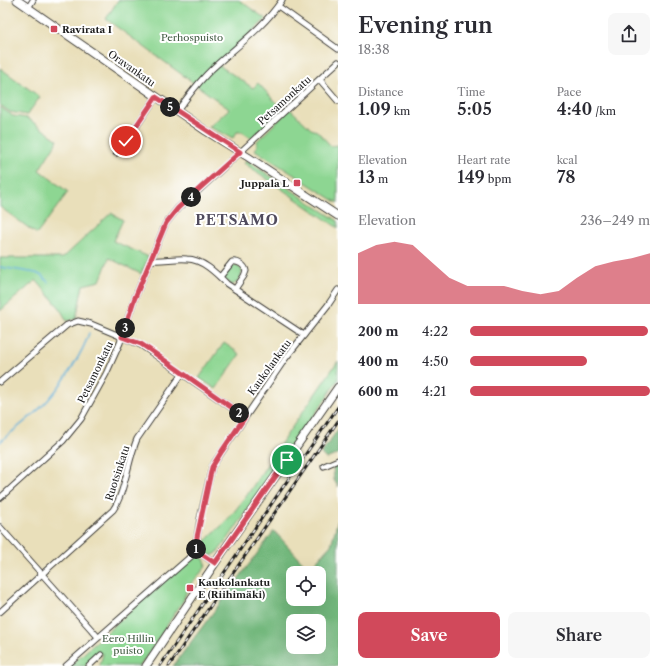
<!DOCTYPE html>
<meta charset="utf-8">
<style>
body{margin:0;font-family:"Libre Caslon Text",serif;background:#f7f7f7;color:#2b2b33;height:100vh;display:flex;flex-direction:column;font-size:15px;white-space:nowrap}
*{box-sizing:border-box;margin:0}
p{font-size:13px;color:#7c7c81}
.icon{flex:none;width:22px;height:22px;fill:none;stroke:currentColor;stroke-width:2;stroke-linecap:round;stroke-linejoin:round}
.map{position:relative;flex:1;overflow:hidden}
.sheet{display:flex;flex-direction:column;background:#fff;width:332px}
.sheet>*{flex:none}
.controls{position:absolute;left:286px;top:566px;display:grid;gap:8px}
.controls a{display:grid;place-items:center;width:40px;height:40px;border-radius:8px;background:#fff;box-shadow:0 4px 16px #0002;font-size:20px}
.pin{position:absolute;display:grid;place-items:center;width:34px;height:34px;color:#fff;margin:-17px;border:2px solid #fff;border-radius:50%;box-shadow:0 1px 4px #0007}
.km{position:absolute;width:20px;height:20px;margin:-10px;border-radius:50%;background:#222;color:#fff;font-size:11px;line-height:20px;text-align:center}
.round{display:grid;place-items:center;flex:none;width:42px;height:42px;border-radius:8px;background:#f7f7f7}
.summary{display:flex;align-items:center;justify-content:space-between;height:68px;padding:0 20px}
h1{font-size:22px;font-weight:600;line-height:30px}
.metrics{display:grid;grid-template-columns:repeat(3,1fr);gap:6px;height:68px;padding:4px 20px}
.metrics div{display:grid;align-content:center}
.metrics b{font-size:17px;font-weight:600}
.metrics small{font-size:11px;font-weight:400}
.metrics p{font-size:11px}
.chart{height:112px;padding:8px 20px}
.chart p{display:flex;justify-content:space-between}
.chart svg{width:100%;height:72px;margin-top:4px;fill:#d1495b;opacity:.7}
.cta{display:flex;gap:8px;margin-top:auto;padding:8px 20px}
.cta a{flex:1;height:46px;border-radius:8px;background:#d1495b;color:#fff;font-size:16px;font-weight:600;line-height:46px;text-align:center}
.cta a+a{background:#f7f7f7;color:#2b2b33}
ul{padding:0 20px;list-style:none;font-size:13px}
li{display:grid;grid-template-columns:64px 48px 1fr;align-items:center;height:30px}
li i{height:10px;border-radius:5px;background:#d1495b}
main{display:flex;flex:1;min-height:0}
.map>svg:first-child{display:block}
.green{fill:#8dd692;stroke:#547957}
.forest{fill:#72b77c;stroke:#476a4c;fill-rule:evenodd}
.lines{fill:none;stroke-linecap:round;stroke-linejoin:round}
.stream{stroke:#5caed8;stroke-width:1.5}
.street-casing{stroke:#3b3934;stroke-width:7}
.secondary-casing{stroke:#3b3934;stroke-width:9}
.street{stroke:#fff;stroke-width:5}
.secondary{stroke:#fff;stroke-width:7}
.rail-casing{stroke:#1c1c1c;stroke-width:3}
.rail{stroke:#fff;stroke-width:1.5;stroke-dasharray:4.5;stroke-linecap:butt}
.route-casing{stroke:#fff;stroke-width:8}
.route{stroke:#d1495b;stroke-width:5}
.poi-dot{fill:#d1495b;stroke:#fff;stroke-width:1.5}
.labels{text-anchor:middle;stroke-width:4;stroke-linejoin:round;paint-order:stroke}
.poi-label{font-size:10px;font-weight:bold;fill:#1c1c1c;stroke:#fff;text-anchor:start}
.park-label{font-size:10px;fill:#445d45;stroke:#fff}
.street-label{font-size:10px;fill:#1c1c1c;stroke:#fff}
.district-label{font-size:14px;font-weight:bold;letter-spacing:1px;fill:#504b5d;stroke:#fff}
</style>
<main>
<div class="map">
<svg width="338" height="666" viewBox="0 0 338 666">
<rect width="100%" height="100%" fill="#fff"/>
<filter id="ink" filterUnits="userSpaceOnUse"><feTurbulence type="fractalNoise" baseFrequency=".025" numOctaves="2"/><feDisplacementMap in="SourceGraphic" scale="8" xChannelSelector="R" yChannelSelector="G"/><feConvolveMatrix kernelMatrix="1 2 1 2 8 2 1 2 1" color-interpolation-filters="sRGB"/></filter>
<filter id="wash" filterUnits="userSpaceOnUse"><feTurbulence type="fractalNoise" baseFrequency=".012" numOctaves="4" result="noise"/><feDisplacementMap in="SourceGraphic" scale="16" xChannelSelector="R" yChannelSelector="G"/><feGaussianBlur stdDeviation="0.9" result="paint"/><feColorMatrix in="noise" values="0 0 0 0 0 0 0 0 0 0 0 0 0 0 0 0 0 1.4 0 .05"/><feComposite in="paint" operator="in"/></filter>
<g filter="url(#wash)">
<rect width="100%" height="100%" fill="#e9dfba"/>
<g class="green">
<path d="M 118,0 L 239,0 L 266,19 L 217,64 L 253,88 L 258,83 L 283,110 L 251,138 L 242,132 L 237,132 L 233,138 L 209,127 L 229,109 L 106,19 Z"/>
<path d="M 0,68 L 40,97 L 27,115 L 10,112 L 0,105 Z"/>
<path d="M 0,107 L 13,116 L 27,118 L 58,140 L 39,170 L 68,192 L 37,234 L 0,207 Z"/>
<path d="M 290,109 L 311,129 L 317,131 L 331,146 L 338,145 L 338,203 L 255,150 L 257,146 L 257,141 Z"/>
<path d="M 246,160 L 338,221 L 338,228 L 244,163 Z"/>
<path d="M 111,213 L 123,220 L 113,241 L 149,257 L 141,274 L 109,258 L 100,281 L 83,285 L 76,319 L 67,321 L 59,307 L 36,280 L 0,311 L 0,258 L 63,258 Z"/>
<path d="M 233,264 L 239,267 L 242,270 C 242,277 238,283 232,285 L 224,279 L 225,275 Z"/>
<path d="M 224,343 L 240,354 L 216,389 L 199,378 Z"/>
<path d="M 338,361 L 338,380 L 326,398 L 227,540 L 217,553 L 211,556 L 205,553 L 201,546 L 212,534 L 225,523 L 245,498 L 288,433 Z"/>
<path d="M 195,556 L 198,556 L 204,559 L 206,563 L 205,568 L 188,587 L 183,601 L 140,666 L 102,666 L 100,665 L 103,654 L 101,653 L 85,666 L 70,666 L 173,572 Z"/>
</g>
<g class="forest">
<path d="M 338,429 L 338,454 L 326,459 L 321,454 Z"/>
<path d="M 338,465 L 338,487 L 334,480 L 333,467 Z"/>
<path d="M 338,519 L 338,666 L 173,666 L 274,531 L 309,569 L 331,545 ZM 293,573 L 319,573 L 319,599 L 293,599 ZM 293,621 L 319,621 L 319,647 L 293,647 Z"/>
</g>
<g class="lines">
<g class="stream">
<path d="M 0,267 L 36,273 L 42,276 L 48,282"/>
<path d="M 0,442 C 16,428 35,415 49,399 C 63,383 83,353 89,333"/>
</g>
</g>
</g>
<g filter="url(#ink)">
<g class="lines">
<g class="street-casing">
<g id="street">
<path d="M 278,6 L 338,49"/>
<path d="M 28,8 L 33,0"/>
<path d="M 320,80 L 338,101"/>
<path d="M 177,111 C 188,97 198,82 212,69 C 236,47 264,27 282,0"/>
<path d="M 116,153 L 132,133 L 156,97"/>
<path d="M 151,260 C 163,261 175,258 187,259 C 202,259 216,273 227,284 L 304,335"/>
<path d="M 220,277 L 232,262 C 238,261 245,265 246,271 L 244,276 L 235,289"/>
<path d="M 0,382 L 67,325 L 78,321 L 91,324 L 141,345 L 245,417"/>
<path d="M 324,466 L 338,460"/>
<path d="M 0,498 L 63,441 L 81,419 L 106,374 L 120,343 L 134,300 L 166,223 L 178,208 L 197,192 L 338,62"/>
<path d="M 0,527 L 98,637"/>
<path d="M 215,563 L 197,551 L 196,544 L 200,519 L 212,467 L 215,462 L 285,359 L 328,305 L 338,290"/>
<path d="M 0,612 L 113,510 C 125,493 128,460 137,439 L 182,374"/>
<path d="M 66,666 L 197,551"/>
<path d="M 89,666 L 101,655"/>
</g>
</g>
<g class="secondary-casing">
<g id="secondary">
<path d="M 17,0 L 206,131 L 248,157 L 338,216"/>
<path d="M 146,666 L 222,553 L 338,387"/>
</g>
</g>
<use href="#street" class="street"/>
<use href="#secondary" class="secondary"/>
<g class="rail-casing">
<g id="rail">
<path d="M 160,666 L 338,407"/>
<path d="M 169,666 L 338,421"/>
</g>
</g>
<use href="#rail" class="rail"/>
</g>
</g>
<g class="lines" filter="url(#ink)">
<g class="route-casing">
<path id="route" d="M 126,141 L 156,97 L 240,152 L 178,208 L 166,223 L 134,300 L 122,337 L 141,344 L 150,350 L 245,417 L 222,451 L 212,467 L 197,537 L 197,551 L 215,563 L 287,460"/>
</g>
<use href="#route" class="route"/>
</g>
<g class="poi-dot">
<rect x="50" y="25" width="8" height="8" rx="2"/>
<rect x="293" y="179" width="8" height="8" rx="2"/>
<rect x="186" y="584" width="8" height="8" rx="2"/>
</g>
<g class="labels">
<g class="poi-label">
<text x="62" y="33">Ravirata I</text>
<text x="289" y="187" text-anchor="end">Juppala L</text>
<text x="198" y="586">Kaukolankatu<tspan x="198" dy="12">E (Riihimäki)</tspan></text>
</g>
<g class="park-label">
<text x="192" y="41">Perhospuisto</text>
<text x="128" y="642">Eero Hillin<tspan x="128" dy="12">puisto</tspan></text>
</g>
<g class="street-label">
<text transform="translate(132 68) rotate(35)" y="4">Oravankatu</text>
<text transform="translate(284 100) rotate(-42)" y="4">Petsamonkatu</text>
<text transform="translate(269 367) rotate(-54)" y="4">Kaukolankatu</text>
<text transform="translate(95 372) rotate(-64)" y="4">Petsamonkatu</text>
<text transform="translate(117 473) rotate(-72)" y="4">Ruotsinkatu</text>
</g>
<g class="district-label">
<text x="237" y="225">PETSAMO</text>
</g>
</g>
</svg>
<div class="controls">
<a><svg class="icon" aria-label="locate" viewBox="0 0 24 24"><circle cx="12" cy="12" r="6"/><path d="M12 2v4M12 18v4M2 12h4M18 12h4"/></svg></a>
<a><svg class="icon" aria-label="layers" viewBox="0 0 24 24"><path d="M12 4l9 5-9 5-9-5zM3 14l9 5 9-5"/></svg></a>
</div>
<div class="pin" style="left:287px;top:460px;background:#1e9e55"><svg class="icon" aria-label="arrive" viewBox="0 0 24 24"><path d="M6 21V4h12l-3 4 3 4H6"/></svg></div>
<div class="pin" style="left:126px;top:141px;background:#d93025"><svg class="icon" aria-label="check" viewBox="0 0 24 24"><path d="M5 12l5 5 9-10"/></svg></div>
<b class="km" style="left:196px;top:549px">1</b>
<b class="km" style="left:239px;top:413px">2</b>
<b class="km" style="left:125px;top:328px">3</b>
<b class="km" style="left:191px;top:197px">4</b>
<b class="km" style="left:170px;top:107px">5</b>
</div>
<section class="sheet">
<div class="summary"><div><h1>Evening run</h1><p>18:38</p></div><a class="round"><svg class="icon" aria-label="share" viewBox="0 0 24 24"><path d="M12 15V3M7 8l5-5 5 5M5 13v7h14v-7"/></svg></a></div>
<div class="metrics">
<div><p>Distance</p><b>1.09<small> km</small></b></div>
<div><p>Time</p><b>5:05</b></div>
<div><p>Pace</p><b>4:40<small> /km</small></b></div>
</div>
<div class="metrics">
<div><p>Elevation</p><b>13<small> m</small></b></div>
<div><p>Heart rate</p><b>149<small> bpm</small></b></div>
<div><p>kcal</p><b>78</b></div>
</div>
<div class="chart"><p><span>Elevation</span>236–249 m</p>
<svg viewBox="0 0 160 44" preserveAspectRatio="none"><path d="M0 44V13L10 8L20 6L30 8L40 18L50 28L60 33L70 33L80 33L90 36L100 38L110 36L120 28L130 21L140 18L150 16L160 13V44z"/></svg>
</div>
<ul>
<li><b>200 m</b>4:22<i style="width:99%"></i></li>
<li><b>400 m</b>4:50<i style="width:65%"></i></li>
<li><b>600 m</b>4:21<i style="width:100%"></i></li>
</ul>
<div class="cta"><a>Save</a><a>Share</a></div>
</section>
</main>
